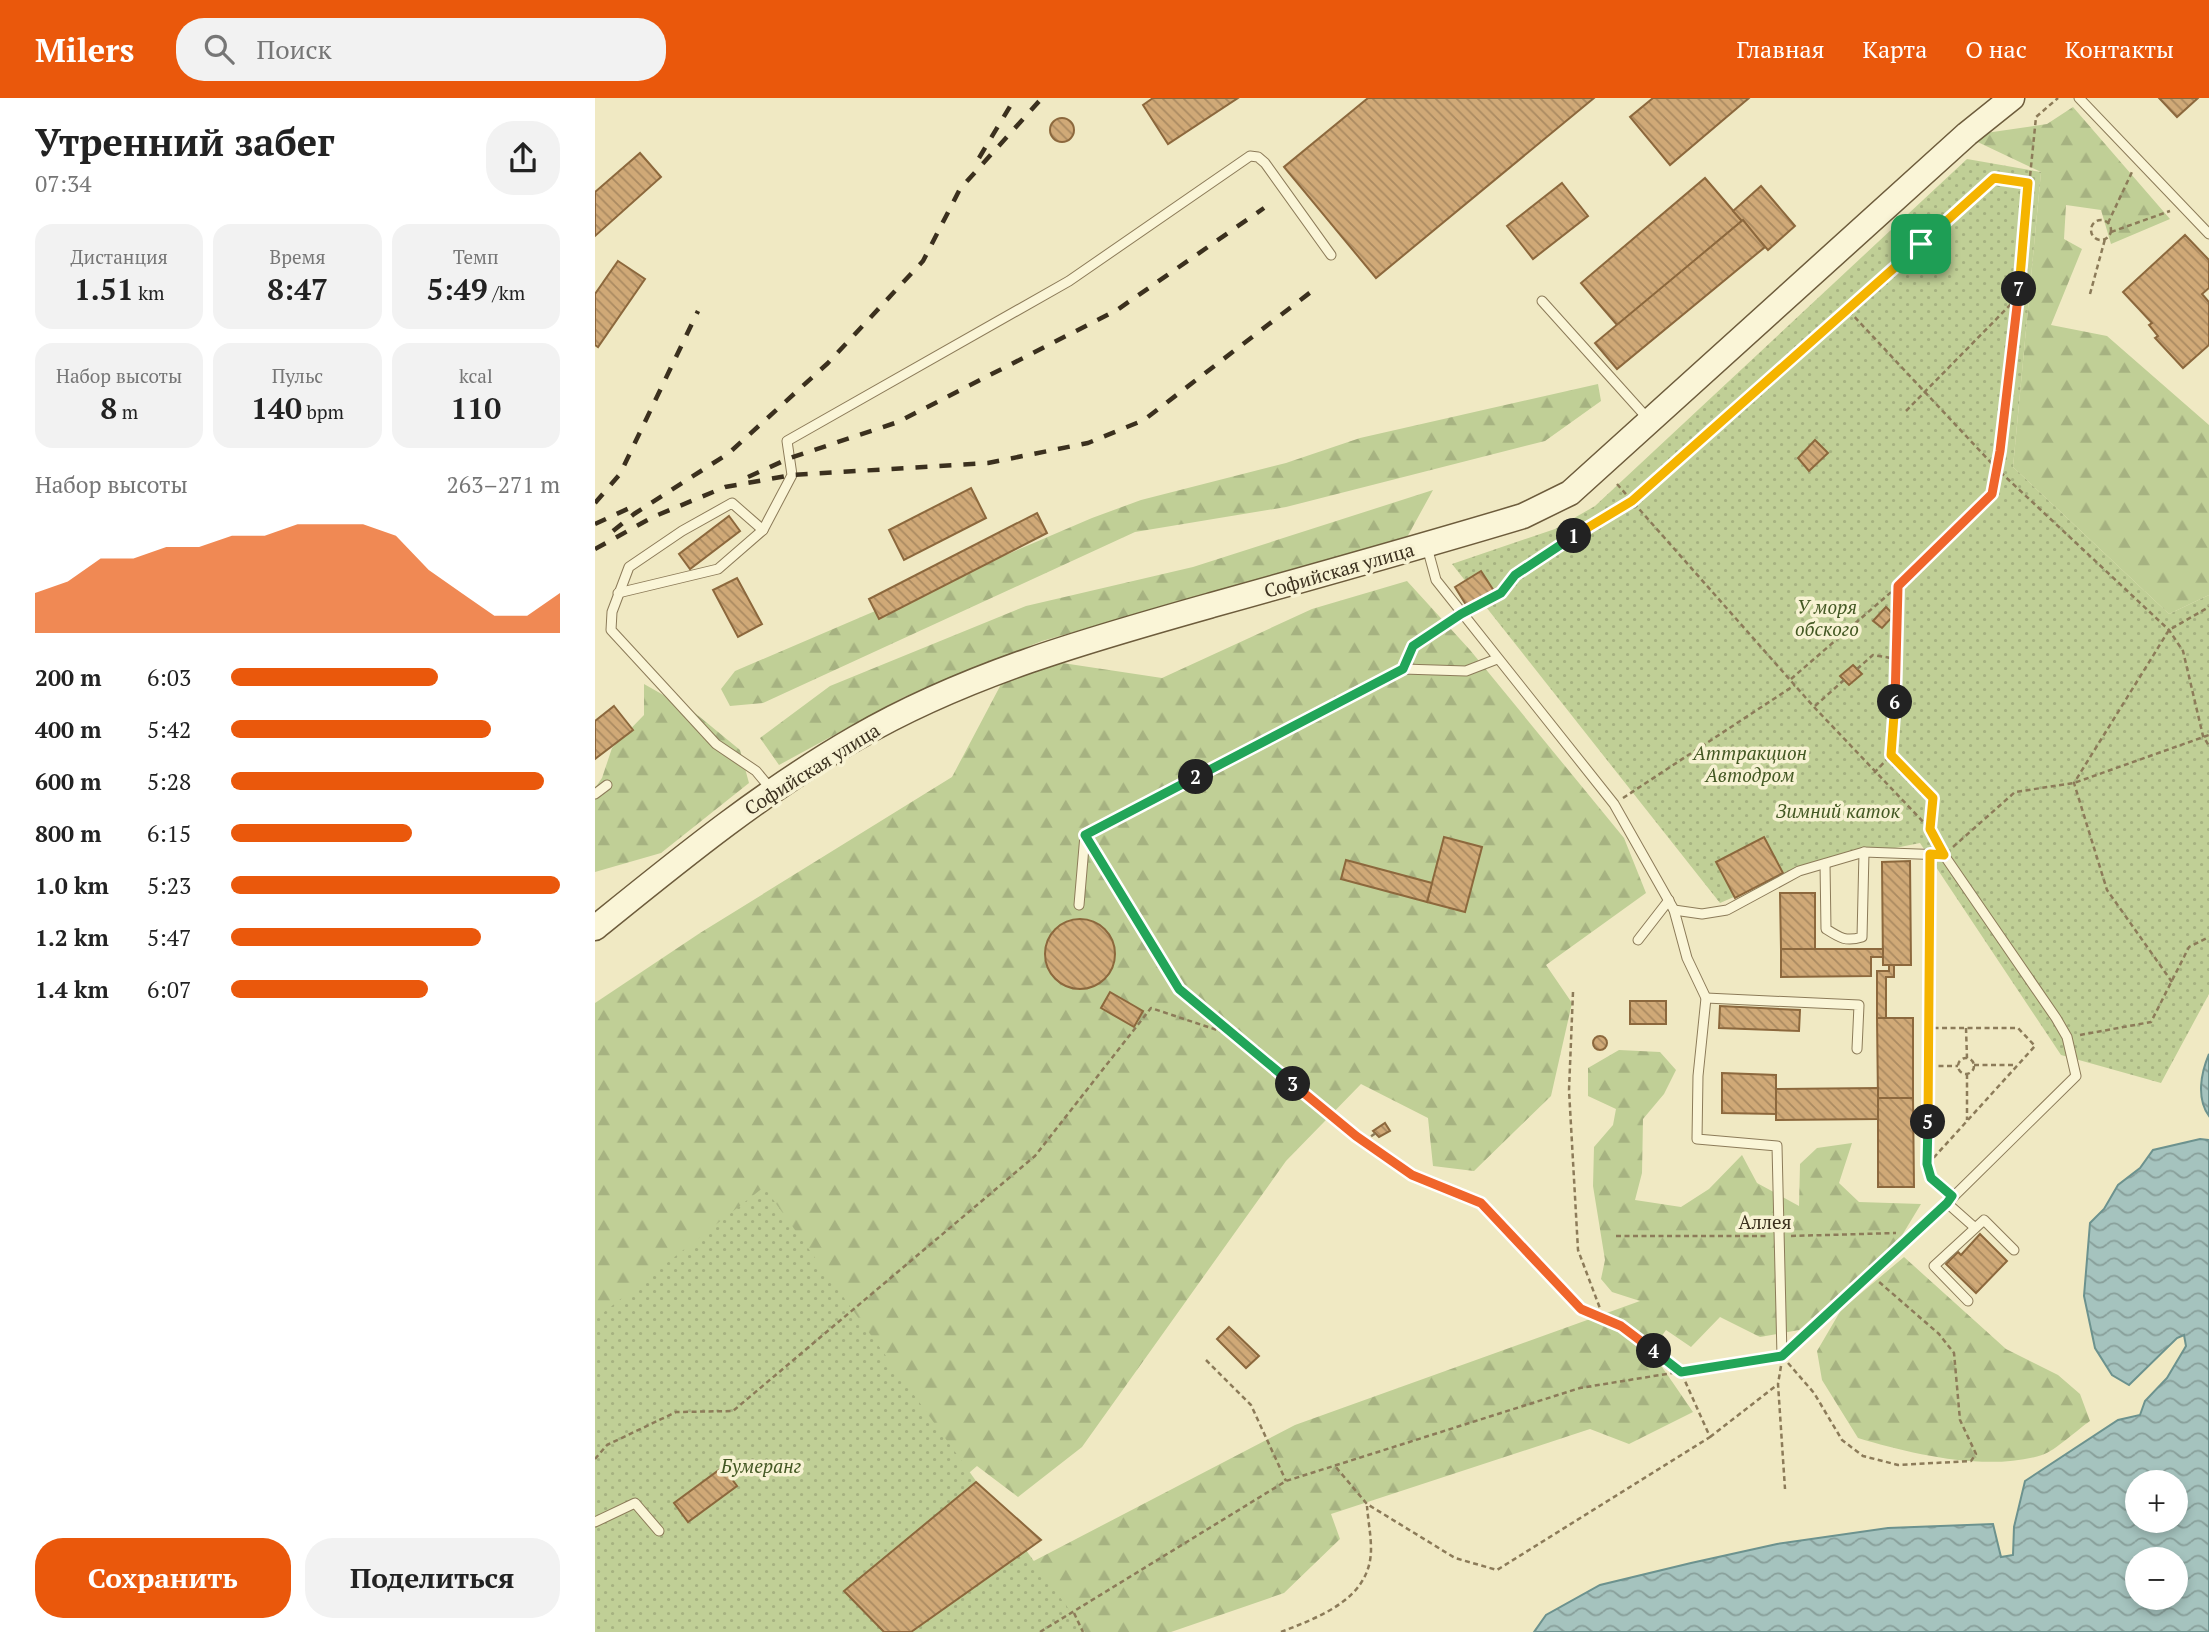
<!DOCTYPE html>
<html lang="ru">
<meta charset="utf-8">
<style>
body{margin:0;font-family:"PT Serif",serif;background:#f2f2f2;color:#222;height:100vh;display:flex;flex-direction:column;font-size:26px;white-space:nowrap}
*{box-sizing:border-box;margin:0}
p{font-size:23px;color:#767676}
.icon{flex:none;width:38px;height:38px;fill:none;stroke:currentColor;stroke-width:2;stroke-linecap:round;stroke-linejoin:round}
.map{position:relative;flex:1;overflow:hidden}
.side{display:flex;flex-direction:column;background:#fff;width:595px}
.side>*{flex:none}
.tools{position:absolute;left:1530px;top:1372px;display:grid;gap:14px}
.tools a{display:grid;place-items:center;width:63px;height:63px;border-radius:50%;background:#fff;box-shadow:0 4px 10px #0003;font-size:35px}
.pin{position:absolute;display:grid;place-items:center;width:60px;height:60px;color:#fff;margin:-30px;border-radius:14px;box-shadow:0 4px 10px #0006}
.km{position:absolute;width:35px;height:35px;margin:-18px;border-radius:50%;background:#222;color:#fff;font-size:19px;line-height:35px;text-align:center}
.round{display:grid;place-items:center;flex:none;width:74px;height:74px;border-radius:28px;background:#f2f2f2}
.head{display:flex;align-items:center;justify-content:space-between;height:119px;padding:0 35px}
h1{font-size:38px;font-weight:700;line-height:52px}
.metrics{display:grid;grid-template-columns:repeat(3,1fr);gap:10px;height:119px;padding:7px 35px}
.metrics div{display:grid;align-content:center;border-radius:18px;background:#f2f2f2;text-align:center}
.metrics b{font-size:30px;font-weight:700}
.metrics small{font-size:19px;font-weight:400}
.metrics p{font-size:19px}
.chart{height:196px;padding:14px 35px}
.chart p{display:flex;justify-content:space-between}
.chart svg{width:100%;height:126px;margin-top:7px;fill:#ea580c;opacity:.7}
.primary-button{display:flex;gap:14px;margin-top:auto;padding:14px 35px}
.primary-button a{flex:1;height:80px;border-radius:28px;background:#ea580c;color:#fff;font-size:28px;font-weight:700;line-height:80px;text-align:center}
.primary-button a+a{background:#f2f2f2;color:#222}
ul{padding:0 35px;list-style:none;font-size:23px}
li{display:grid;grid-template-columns:112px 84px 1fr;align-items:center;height:52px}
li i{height:18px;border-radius:9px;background:#ea580c}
header{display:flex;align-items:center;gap:42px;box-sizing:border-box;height:98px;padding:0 35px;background:#ea580c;color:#fff}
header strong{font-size:33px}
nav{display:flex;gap:38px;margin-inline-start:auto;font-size:24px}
.search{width:490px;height:63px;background:#f2f2f2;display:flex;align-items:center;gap:18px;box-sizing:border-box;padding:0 24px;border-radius:28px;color:#767676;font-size:26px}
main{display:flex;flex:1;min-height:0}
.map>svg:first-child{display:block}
.forest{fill:url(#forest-firs)}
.park{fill:url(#park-dots)}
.water{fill:url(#water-waves);stroke:#6c928e;stroke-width:2;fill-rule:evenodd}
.building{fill:url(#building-back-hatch);stroke:#8c683d;stroke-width:2}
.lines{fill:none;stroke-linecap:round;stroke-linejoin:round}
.service-casing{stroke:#8c7b59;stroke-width:11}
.secondary-casing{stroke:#6d5c3c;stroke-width:27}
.path{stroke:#8c7b59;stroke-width:2.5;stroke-dasharray:5 3.5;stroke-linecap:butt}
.service{stroke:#faf5d7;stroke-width:9}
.secondary{stroke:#faf5d7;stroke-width:24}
.rail{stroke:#3b301e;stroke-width:4.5;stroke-dasharray:12 12;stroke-linecap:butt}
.split-1-casing{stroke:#fff;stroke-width:14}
.split-2-casing{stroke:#fff;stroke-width:14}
.split-3-casing{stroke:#fff;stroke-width:14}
.split-4-casing{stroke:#fff;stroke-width:14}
.split-5-casing{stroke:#fff;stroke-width:14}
.split-6-casing{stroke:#fff;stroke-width:14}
.split-7-casing{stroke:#fff;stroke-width:14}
.split-8-casing{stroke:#fff;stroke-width:14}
.split-1{stroke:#f5b400;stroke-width:9}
.split-2{stroke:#22a559;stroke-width:9}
.split-3{stroke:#22a559;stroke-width:9}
.split-4{stroke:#f0652b;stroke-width:9}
.split-5{stroke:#22a559;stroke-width:9}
.split-6{stroke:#f5b400;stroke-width:9}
.split-7{stroke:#f0652b;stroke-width:9}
.split-8{stroke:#f5b400;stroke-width:9}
.labels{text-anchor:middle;stroke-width:7;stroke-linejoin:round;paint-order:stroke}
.street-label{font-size:19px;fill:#3b301e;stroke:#f7f2d3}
.park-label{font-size:19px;font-style:italic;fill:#435823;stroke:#f7f2d3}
</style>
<header>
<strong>Milers</strong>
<div class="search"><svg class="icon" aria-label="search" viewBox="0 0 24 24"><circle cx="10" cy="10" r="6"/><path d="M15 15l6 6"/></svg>Поиск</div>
<nav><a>Главная</a><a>Карта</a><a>О нас</a><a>Контакты</a></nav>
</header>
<main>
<section class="side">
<div class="head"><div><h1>Утренний забег</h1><p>07:34</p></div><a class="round"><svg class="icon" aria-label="share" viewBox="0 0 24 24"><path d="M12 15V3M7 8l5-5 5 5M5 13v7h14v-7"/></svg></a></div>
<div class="metrics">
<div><p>Дистанция</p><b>1.51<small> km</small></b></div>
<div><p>Время</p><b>8:47</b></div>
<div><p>Темп</p><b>5:49<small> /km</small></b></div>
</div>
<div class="metrics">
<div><p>Набор высоты</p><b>8<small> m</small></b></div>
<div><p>Пульс</p><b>140<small> bpm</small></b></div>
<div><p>kcal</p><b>110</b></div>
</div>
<div class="chart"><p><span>Набор высоты</span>263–271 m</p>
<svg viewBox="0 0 160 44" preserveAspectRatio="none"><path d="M0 44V30L10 26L20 18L30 18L40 14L50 14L60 10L70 10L80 6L90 6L100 6L110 10L120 22L130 30L140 38L150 38L160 30V44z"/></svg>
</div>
<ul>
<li><b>200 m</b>6:03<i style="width:63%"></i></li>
<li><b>400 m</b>5:42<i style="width:79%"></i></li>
<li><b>600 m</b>5:28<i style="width:95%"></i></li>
<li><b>800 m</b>6:15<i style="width:55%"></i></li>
<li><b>1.0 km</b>5:23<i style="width:100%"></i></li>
<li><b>1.2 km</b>5:47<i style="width:76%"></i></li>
<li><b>1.4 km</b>6:07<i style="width:60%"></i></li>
</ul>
<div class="primary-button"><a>Сохранить</a><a>Поделиться</a></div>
</section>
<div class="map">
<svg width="1614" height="1534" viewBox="0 0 1614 1534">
<defs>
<pattern id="forest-firs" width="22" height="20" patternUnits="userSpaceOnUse" patternTransform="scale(1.75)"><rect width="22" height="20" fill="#c0cf96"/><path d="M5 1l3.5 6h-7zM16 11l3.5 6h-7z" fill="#a6b281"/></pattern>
<pattern id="park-dots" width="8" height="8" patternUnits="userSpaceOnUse" patternTransform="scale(1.75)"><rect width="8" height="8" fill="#c0cf96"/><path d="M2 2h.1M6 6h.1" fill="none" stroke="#a6b281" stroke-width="1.8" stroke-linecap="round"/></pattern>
<pattern id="water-waves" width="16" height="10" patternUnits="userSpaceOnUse" patternTransform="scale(1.75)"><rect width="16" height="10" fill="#a5c3be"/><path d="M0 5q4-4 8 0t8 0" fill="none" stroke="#889f9a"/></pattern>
<pattern id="building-back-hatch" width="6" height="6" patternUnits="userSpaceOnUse" patternTransform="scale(1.75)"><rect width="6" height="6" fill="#d0a977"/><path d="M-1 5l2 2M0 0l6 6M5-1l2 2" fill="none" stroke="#aa8a61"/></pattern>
</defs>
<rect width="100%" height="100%" fill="#f0e9c3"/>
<g class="forest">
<path d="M 1478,9 L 1575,121 L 1516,146 L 1506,112 L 1471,107 L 1469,141 L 1487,151 L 1456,227 L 1512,238 L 1614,327 L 1614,497 L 1574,516 L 1418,369 L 1446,74 L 1370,38 L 1452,26 Z"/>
<path d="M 1003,286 L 1006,303 L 950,343 L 691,409 L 540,434 L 168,605 L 135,608 L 126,591 L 140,573 L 497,420 L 546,402 L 691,365 L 765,340 Z"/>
<path d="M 838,392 L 811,441 L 447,543 L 309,599 L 184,667 L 165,640 L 235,588 L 431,508 L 598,469 Z"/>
<path d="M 812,483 L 875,552 L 1029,740 L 1051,795 L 951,867 L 977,905 L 956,998 L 879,1073 L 838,1068 L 833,1020 L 766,986 L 691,1063 L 487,1349 L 423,1399 L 382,1368 L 230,1499 L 0,1534 L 0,905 L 105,835 L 357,679 L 421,558 L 567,580 L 717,511 Z"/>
<path d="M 49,586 L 100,615 L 145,652 L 154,685 L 66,755 L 0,774 L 0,690 L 7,680 L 17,650 L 49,617 Z"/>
<path d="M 1024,952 L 1065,954 L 1081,972 L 1069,996 L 1048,1021 L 1047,1075 L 1040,1102 L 1086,1109 L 1114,1091 L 1147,1057 L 1162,1085 L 1204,1108 L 1205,1066 L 1222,1050 L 1257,1045 L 1244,1085 L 1264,1104 L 1326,1106 L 1303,1144 L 1204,1232 L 1165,1239 L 1125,1219 L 1096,1249 L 1071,1232 L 1056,1253 L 1098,1314 L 1034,1346 L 995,1331 L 736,1416 L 745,1441 L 689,1495 L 576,1534 L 332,1534 L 433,1466 L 700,1327 L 1045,1203 L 1017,1194 L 1006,1181 L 1010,1162 L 998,1088 L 999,1049 L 1018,1027 L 1021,1011 L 993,998 L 993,970 Z"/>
<path d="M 1309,1159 L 1411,1251 L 1463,1277 L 1485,1296 L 1495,1323 C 1483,1331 1460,1353 1447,1357 C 1392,1374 1316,1356 1263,1340 L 1227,1282 L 1222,1253 L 1246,1212 Z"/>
</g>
<g class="park">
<path d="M 1372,61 L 1446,74 L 1418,369 L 1574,516 L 1614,497 L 1614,896 L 1566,985 L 1466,957 L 1325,745 L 1210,768 L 1125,805 L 857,466 L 960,431 L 1000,408 Z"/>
<path d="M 169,1089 L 490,1534 L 0,1534 L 0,1221 Z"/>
</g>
<g class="water">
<path d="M 1614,956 L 1614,1018 C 1601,1000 1606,975 1614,956 Z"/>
<path d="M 1605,1041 L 1614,1042 L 1614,1534 L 939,1534 L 951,1517 L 1005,1487 L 1096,1465 L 1182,1446 L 1293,1430 L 1398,1426 L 1406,1459 L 1418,1457 L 1419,1429 L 1430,1383 L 1523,1322 L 1545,1317 L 1550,1303 L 1572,1280 L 1591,1248 L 1589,1237 L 1582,1240 L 1534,1287 L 1517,1277 L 1500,1250 L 1489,1198 L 1495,1125 L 1509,1111 L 1523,1087 L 1545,1070 L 1558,1052 ZM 1542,1384 L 1580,1384 L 1580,1423 L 1542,1423 ZM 1542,1461 L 1580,1461 L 1580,1500 L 1542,1500 Z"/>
</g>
<g class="building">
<path d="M 558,0 L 643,0 L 573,46 L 548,7 Z"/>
<path d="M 773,0 L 999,0 L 781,180 L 689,69 Z"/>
<path d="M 1058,0 L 1154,0 L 1075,67 L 1035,19 Z"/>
<path d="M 1564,0 L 1603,0 L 1582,19 Z"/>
<circle cx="467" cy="32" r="12"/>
<path d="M 45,55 L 66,79 L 0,138 L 0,94 Z"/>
<path d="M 1110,80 L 1147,123 L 1023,228 L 986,185 Z"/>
<path d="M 967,85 L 993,118 L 938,161 L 912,128 Z"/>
<path d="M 1166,88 L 1200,128 L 1173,152 L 1138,113 Z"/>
<path d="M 1148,122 L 1170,149 L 1022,271 L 1000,245 Z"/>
<path d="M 1590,137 L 1614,162 L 1614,190 L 1607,196 L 1614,204 L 1614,247 L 1588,270 L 1560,240 L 1563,238 L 1554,227 L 1557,225 L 1528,194 Z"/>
<path d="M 23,163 L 50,181 L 3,249 L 0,247 L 0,196 Z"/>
<path d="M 1220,342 L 1233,355 L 1214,373 L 1203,360 Z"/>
<path d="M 376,390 L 391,420 L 309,462 L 294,432 Z"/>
<path d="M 442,415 L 452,435 L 284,521 L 274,501 Z"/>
<path d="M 134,418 L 145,433 L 95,471 L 84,456 Z"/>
<path d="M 886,473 L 899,493 L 873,510 L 860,489 Z"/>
<path d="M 142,480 L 167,526 L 143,539 L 118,492 Z"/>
<path d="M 1291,509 L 1299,517 L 1287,530 L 1278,523 Z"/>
<path d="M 1258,567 L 1267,576 L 1254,587 L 1245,578 Z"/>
<path d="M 19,608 L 38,632 L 0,661 L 0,623 Z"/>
<path d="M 849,739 L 887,749 L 870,814 L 832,804 Z"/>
<path d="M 1169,739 L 1188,775 L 1140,800 L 1121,764 Z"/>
<path d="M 751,762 L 837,785 L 832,804 L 746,781 Z"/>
<path d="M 1315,763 L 1316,867 L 1288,867 L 1287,764 Z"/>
<path d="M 1185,795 L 1220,795 L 1220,851 L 1186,851 Z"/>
<circle cx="485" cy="856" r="35"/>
<path d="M 1186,851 L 1288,851 L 1288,859 L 1276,859 L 1276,878 L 1186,879 Z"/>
<path d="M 1294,867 L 1299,867 L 1299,879 L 1291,879 L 1291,920 L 1282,920 L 1282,873 L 1294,873 Z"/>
<path d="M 515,894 L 548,913 L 539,929 L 506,910 Z"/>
<rect x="1035" y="903" width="36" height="23"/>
<path d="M 1125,908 L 1205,912 L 1204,933 L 1124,930 Z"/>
<path d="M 1282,920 L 1318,920 L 1318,1000 L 1283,1000 Z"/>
<circle cx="1005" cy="945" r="7"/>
<path d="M 1127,975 L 1181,977 L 1181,1016 L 1127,1015 Z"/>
<path d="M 1283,990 L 1283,1021 L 1181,1022 L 1181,991 Z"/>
<path d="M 1283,1000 L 1318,1000 L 1319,1089 L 1283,1089 Z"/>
<path d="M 790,1025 L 795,1033 L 784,1039 L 778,1033 Z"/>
<path d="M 1385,1136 L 1412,1163 L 1381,1195 L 1351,1166 L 1363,1154 L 1366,1157 Z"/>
<path d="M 634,1229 L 664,1258 L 651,1270 L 622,1241 Z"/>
<path d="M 128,1369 L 142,1388 L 93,1424 L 79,1405 Z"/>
<path d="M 381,1384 L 446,1442 L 316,1534 L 289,1534 L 249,1493 Z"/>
</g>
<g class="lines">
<g class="service-casing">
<g id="service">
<path d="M 1484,0 L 1614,136"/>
<path d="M 947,203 L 1054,322"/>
<path d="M 168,432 L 137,405 L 87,433 L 34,469 L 17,514 L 16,532 L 121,646 L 161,673 L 176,691"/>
<path d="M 832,449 L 841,482 L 1019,706 L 1079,812 L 1092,860 L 1111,900 L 1103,978 L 1102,1041 L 1182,1048 L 1187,1258"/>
<path d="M 23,495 L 123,471 L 168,432 L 197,377 L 192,343 L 474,183 L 655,58 L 663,59 L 670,65 L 736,157"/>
<path d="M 0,696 L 12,687"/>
<path d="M 1230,766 L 1231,831 C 1245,840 1251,844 1267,839 L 1269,754"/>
<path d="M 484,807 L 490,737 L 808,571 L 871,573 L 902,561"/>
<path d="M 1079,812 L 1107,816 L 1132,812 L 1204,773 L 1269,754 L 1349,757 L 1461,920 L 1472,939 L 1481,978 L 1352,1105 L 1187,1258"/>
<path d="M 1043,842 L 1074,802"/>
<path d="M 1111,900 L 1264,907 L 1262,951"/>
<path d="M 1352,1105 L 1378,1128"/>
<path d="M 1373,1203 L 1339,1168 L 1389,1122 L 1419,1152"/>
<path d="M 0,1424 L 40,1405 L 64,1433"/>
</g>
</g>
<g class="secondary-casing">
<path id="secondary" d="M 0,830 C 84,762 167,694 261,640 C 371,576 496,541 617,507 C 721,478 825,449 928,418 L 975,395 L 1372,36 L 1417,0"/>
</g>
<g class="path">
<circle cx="1506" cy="132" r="10"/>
<path d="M 1513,125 L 1537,74"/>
<path d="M 1516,134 L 1575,113"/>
<path d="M 1495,196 L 1510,141"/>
<path d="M 1254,213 L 1401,370 L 1574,532 L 1588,553 L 1608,638 L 1614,648"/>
<path d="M 1311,313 L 1422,200"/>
<path d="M 1022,386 L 1219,609 L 1335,731 L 1343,746"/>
<path d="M 877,510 L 906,495 L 920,477 L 1037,403 L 1399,80 L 1433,85"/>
<path d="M 814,558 L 819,548 L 859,521"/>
<path d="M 1262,571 L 1278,557 L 1302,561"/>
<path d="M 1196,581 L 1302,489"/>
<path d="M 1220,608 L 1249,582"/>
<path d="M 1296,657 L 1338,700 L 1335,731"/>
<path d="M 1279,675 L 1296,657 L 1303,488 L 1397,396 L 1405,353 L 1423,198 L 1441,19 L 1463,0"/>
<path d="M 1028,700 L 1200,587"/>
<path d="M 1358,749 L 1420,694 L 1479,685 L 1614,637"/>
<path d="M 501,755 L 584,891 L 768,1043 L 817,1077 L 886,1105 L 986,1211 L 1026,1228 L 1086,1274 L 1115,1339 L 902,1472 L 860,1460 L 772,1406 L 740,1368"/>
<path d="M 1335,766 L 1332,1066 L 1336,1080 L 1350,1092"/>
<path d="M 1577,884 L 1512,792 L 1479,685 L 1574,532 L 1614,509"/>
<path d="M 978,894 L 974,992 L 983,1152 L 1009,1221"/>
<path d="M 1371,930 L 1372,960"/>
<path d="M 1485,937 L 1556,924 L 1594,849 L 1614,839"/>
<circle cx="1371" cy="968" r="8"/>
<path d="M 1379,967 L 1421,967"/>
<path d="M 1335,968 L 1363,968"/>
<path d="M 1372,976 L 1372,1022"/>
<path d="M 769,1043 L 781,1035"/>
<path d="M 1333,1066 L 1440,948 L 1423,930 L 1334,930"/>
<path d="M 1021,1138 L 1172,1138"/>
<path d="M 1196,1138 L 1301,1135"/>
<path d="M 611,1262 L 656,1307 L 691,1383"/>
<path d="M 1193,1265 L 1219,1295 L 1247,1342 L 1268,1358 L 1303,1367 L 1376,1363 L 1381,1356 L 1365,1322 L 1359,1255 L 1344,1236 L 1283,1183"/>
<path d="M 1186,1268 L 1183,1286 L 1190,1391"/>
<path d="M 1115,1339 L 1182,1287"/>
<path d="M 0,1361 L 12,1347 L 81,1314 L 138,1313 L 440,1058 L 556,910 L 637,937"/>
<path d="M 479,1515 L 488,1534"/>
<path d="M 445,1534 L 691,1383 L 985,1290 L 1176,1259"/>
<path d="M 686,1534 C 724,1519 776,1501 776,1451 C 776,1437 773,1422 772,1408"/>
</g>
<use href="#service" class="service"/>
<use href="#secondary" class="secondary"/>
<g class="rail">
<path d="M 384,60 L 420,0"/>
<path d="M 153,379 L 195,360 L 303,324 L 522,212 L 669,110"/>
<path d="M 0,405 L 25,376 L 103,213"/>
<path d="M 0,426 L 41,407"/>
<path d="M 18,433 L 39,416 L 134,355 L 233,265 L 328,163 L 365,91 L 447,0"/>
<path d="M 0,451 L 58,419 L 130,389 L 197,377 L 393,365 L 493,345 L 549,322 L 721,190"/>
</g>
</g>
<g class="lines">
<g class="split-1-casing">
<path id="split-1" d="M 979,438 L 1037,403 L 1326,146"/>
</g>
<g class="split-2-casing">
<path id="split-2" d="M 601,679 L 808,571 L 818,548 L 866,516 L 906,495 L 920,477 L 979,438"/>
</g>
<g class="split-3-casing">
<path id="split-3" d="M 601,679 L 490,737 L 584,891 L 698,986"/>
</g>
<g class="split-4-casing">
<path id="split-4" d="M 698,986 L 761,1038 L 817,1077 L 886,1105 L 986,1211 L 1026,1228 L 1059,1253"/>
</g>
<g class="split-5-casing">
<path id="split-5" d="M 1059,1253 L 1086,1274 L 1187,1258 L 1352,1105 L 1357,1098 L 1336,1080 L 1332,1066 L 1333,1024"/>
</g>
<g class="split-6-casing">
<path id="split-6" d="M 1300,604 L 1296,657 L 1338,700 L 1335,731 L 1349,757 L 1335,756 L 1333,1024"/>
</g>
<g class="split-7-casing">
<path id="split-7" d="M 1300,604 L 1303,488 L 1397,396 L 1405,353 L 1424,191"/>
</g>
<g class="split-8-casing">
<path id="split-8" d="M 1326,146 L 1399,80 L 1433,85 L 1424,191"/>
</g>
<use href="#split-1" class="split-1"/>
<use href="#split-2" class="split-2"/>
<use href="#split-3" class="split-3"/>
<use href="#split-4" class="split-4"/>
<use href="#split-5" class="split-5"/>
<use href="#split-6" class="split-6"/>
<use href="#split-7" class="split-7"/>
<use href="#split-8" class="split-8"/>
</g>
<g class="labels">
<g class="street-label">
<text transform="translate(744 472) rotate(-16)" y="7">Софийская улица</text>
<text transform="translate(217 671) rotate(-32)" y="7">Софийская улица</text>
<text x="1170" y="1131">Аллея</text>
</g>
<g class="park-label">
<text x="1232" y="516">У моря<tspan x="1232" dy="22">обского</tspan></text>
<text x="1155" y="662">Аттракцион<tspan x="1155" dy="22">Автодром</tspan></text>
<text x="1243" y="720">Зимний каток</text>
<text x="166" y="1375">Бумеранг</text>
</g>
</g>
</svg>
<div class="tools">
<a>+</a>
<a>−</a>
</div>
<div class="pin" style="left:1326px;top:146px;background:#1e9e55"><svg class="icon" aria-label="arrive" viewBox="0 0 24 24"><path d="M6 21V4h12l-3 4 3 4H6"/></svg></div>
<b class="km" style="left:979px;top:438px">1</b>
<b class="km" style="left:601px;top:679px">2</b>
<b class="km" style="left:698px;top:986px">3</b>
<b class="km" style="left:1059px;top:1253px">4</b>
<b class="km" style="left:1333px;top:1024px">5</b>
<b class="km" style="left:1300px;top:604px">6</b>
<b class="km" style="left:1424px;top:191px">7</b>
</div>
</main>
